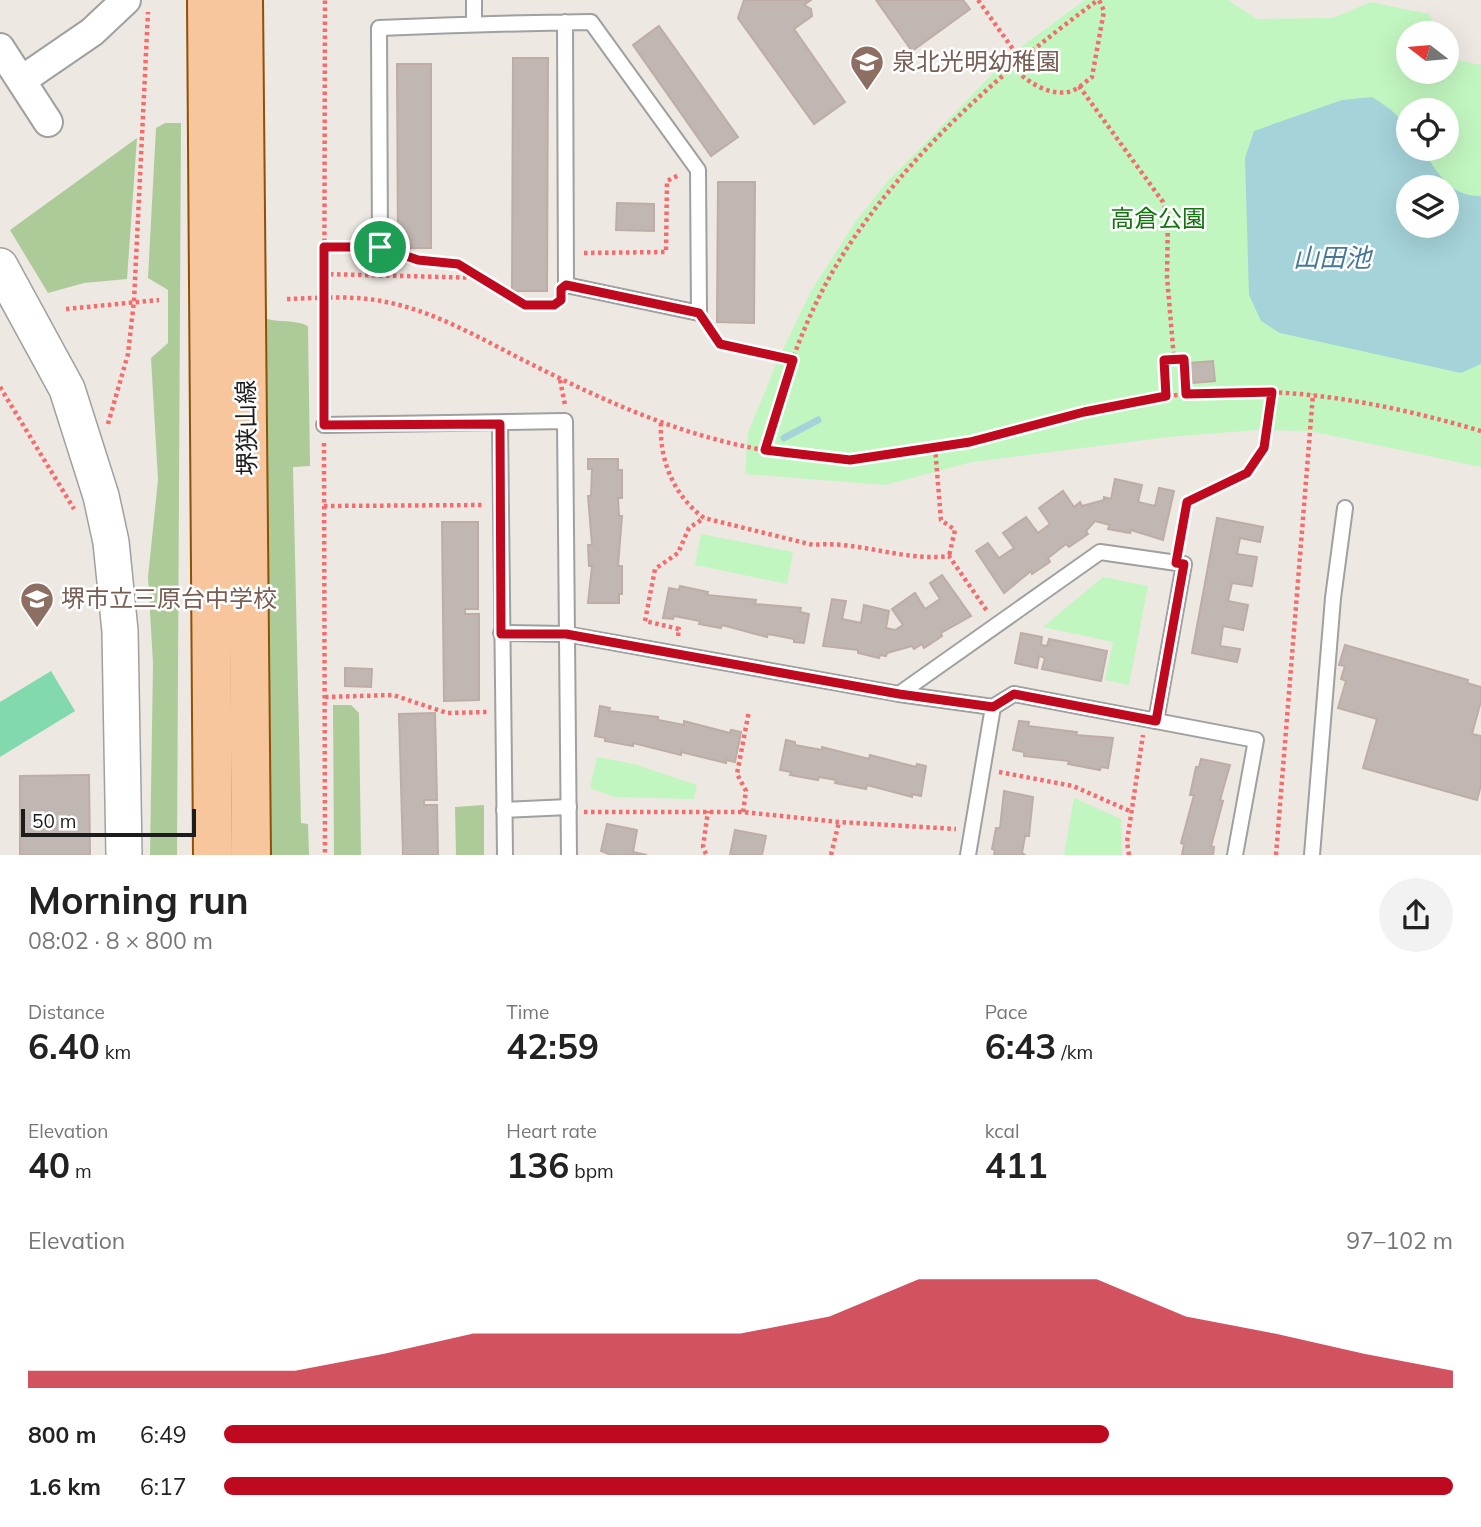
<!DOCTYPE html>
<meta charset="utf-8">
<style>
body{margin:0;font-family:Mulish,"Noto Sans JP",sans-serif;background:#f2f2f2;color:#222;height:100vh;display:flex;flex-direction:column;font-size:26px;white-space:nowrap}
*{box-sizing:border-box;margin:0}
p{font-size:23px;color:#767676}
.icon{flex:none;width:38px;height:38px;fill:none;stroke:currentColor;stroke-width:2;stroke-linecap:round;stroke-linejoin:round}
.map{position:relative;height:855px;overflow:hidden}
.drawer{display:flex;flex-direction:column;background:#fff;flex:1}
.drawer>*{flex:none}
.needle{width:46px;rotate:286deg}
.controls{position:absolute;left:1396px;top:21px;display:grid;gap:14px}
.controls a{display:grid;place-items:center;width:63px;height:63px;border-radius:50%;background:#fff;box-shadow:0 7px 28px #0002;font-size:35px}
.scale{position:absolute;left:21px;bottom:18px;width:175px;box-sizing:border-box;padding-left:7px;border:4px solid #1c1c1c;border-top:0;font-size:19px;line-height:24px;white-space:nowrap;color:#1c1c1c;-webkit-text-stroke:5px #fff;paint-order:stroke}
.pin{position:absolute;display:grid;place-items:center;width:60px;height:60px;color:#fff;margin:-30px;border:4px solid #fff;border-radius:50%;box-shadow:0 2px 7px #0007}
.round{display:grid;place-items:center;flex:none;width:74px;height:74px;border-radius:37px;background:#f2f2f2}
.overview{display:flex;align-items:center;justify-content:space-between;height:119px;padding:0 28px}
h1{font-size:38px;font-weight:700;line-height:52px}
.figures{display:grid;grid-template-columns:repeat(3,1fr);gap:10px;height:119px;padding:7px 28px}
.figures div{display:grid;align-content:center}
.figures b{font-size:35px;font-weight:700}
.figures small{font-size:19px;font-weight:400}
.figures p{font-size:19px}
.chart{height:196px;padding:14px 28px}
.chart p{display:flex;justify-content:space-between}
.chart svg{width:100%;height:126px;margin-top:7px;fill:#bf091e;opacity:.7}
ul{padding:0 28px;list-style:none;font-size:23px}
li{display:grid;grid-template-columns:112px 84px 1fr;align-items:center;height:52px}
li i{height:18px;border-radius:9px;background:#bf091e}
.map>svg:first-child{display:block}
.forest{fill:#adcb98}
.park{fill:#c2f6c0;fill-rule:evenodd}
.pitch{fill:#83d9ae}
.water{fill:#a4d3d9;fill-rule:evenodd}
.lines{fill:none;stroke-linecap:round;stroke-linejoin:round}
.stream{stroke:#a4d3d9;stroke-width:7}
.building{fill:#c1b7b2;stroke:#beada5;stroke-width:2}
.service-casing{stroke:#a0a0a0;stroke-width:18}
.minor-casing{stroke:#a0a0a0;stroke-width:32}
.tertiary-casing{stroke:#a0a0a0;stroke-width:38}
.primary-casing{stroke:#8d5107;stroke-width:42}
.path{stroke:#f36d6f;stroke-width:4.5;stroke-dasharray:3.5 3.5;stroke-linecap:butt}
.service{stroke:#fff;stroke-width:14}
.minor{stroke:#fff;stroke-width:28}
.tertiary{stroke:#fff;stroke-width:35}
.primary{stroke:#f7c69d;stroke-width:38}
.route-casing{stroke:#fff;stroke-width:14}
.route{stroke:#bf091e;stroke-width:9}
.labels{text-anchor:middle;stroke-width:5;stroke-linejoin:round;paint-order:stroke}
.education-label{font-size:24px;fill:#785e54;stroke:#fff;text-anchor:start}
.park-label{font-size:24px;fill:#137410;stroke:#fff}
.street-label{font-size:24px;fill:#1c1c1c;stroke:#fff}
.water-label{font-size:26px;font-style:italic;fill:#477898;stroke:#fff}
</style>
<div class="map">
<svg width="1481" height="855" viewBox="0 0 1481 855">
<rect width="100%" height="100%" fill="#ede8e2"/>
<g class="forest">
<path d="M 165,123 L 181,123 L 177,855 L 150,855 L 153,663 L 148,577 L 158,480 L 151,358 L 168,343 L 168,290 L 148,278 L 156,128 Z"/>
<path d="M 137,138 L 127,279 L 84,283 L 48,293 L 10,230 Z"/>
<path d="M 264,318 C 278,323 294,319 308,326 L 310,466 L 293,467 L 301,823 L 308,824 L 309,855 L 267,855 Z"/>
<path d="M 333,705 L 351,705 L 359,713 L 361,855 L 334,855 Z"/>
<path d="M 484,805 L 484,855 L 456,855 L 455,807 Z"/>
</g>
<g class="park">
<path d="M 1085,0 L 1228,0 L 1257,19 L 1333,18 L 1370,2 L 1429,14 L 1439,33 L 1409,33 L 1409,72 L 1447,72 L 1447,49 L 1452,59 L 1481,65 L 1481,467 L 1310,431 L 1257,430 L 1168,437 L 972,462 L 885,485 L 745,474 L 748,433 L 778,360 L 811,291 L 856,221 L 888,181 L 1014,52 ZM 1409,110 L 1447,110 L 1447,149 L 1409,149 ZM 1409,187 L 1447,187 L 1447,226 L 1409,226 Z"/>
<path d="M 701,534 L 793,552 L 787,584 L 695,565 Z"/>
<path d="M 1103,577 L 1148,586 L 1129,685 L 1105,680 L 1113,642 L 1043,627 Z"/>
<path d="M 597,757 L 634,764 L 697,785 L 694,799 L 615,797 L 590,788 Z"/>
<path d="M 1074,798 L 1121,819 L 1122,855 L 1064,855 Z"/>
</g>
<path class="pitch" d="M 51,671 L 75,711 L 0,757 L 0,702 Z"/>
<path class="water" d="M 1372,97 C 1395,112 1409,120 1409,149 L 1422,149 C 1437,172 1450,197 1481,196 L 1481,364 L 1461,373 L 1280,333 L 1261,321 L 1249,295 L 1245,158 L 1254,131 L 1342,100 ZM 1409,187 L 1447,187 L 1447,226 L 1409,226 Z"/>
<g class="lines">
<path class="stream" d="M 784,438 L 818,420"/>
</g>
<g class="building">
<path d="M 744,0 L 811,0 L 804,5 L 811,9 L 812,16 L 794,29 L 845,102 L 814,124 L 738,18 Z"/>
<path d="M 876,0 L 963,0 L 970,9 L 912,51 Z"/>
<path d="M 659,26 L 738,137 L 711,156 L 633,45 Z"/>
<path d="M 513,58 L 548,58 L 547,291 L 512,291 Z"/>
<path d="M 397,64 L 431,64 L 431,248 L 398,248 Z"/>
<path d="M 718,182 L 755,182 L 754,323 L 717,322 Z"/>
<path d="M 617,203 L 654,204 L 654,231 L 616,230 Z"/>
<path d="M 1213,361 L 1215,381 L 1192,383 L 1190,363 Z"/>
<path d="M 588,459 L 618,459 L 618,470 L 622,470 L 622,498 L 618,498 L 619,516 L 622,516 L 618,566 L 622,566 L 622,594 L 619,594 L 619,603 L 588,603 L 592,566 L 589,566 L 588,545 L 592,545 L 588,496 L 591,496 L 592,469 L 588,469 Z"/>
<path d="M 1115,479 L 1142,485 L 1138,502 L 1155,506 L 1159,488 L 1174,491 L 1163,540 L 1131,530 L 1130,533 L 1108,529 L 1110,525 L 1095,521 L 1086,531 L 1088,534 L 1069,547 L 1066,544 L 1048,558 L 1050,562 L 1032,574 L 1031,571 L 1004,593 L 976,551 L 988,543 L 999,558 L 1014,548 L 1003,533 L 1026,517 L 1038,533 L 1050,524 L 1039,508 L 1063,491 L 1074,507 L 1080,502 L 1082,506 L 1104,500 L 1104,497 L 1111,499 Z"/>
<path d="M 1217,518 L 1263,527 L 1260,542 L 1240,538 L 1237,554 L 1257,557 L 1252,586 L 1232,583 L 1228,601 L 1248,605 L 1243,630 L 1223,626 L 1220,646 L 1240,649 L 1237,662 L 1192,653 Z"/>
<path d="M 442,522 L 478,522 L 478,609 L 465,609 L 465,614 L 479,614 L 479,700 L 444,701 Z"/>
<path d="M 942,575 L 971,616 L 941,633 L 942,636 L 924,648 L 922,644 L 914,649 L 912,646 L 887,653 L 886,656 L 880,655 L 879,658 L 858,653 L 858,650 L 823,646 L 832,599 L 846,601 L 842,619 L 861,623 L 864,605 L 889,611 L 886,628 L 895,630 L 903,625 L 892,609 L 915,593 L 925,609 L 940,599 L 930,583 Z"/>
<path d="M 680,586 L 708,592 L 707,595 L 756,600 L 755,604 L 801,608 L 800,612 L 809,614 L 804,643 L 794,642 L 794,639 L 768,634 L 767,637 L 722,625 L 721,628 L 699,624 L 700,621 L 674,616 L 673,619 L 663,618 L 669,588 L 679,590 Z"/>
<path d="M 1021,633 L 1042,637 L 1041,645 L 1047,646 L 1049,639 L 1107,651 L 1101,681 L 1042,669 L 1045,658 L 1039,656 L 1037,668 L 1015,663 Z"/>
<path d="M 1345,645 L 1468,680 L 1467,683 L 1481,687 L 1481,701 L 1472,734 L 1481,736 L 1481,785 L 1477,800 L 1363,768 L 1377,719 L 1338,708 L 1346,681 L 1341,679 L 1345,666 L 1339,665 Z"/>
<path d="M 345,668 L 372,669 L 371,687 L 345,686 Z"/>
<path d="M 600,706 L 610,708 L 609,711 L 658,717 L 658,720 L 684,725 L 684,721 L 730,733 L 731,730 L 741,732 L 735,762 L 726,760 L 726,763 L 681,752 L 681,755 L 633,743 L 633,746 L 605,741 L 605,738 L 595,736 Z"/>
<path d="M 435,713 L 437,800 L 424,800 L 424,805 L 437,805 L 438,855 L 403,855 L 399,714 Z"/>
<path d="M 1019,721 L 1029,722 L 1028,726 L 1077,732 L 1076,735 L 1113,738 L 1108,768 L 1101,767 L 1100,770 L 1068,764 L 1069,761 L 1024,756 L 1024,752 L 1013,750 Z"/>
<path d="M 786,740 L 795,742 L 795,745 L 822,750 L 822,747 L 869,759 L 870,755 L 916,767 L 917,764 L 926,766 L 921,796 L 912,794 L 912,797 L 867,785 L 866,789 L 835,783 L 836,780 L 819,777 L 818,780 L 790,775 L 791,772 L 780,770 Z"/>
<path d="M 1201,759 L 1230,765 L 1220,800 L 1223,801 L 1211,846 L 1214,847 L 1213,855 L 1182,855 L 1184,844 L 1181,843 L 1194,795 L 1190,795 L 1196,767 L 1199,767 Z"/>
<path d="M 89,775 L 90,855 L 20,855 L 20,776 Z"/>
<path d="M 1004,791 L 1033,797 L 1029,836 L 1025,836 L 1022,853 L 1025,855 L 994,855 L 995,850 L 992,849 L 996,828 L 1000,828 Z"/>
<path d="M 607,824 L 637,830 L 633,852 L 647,855 L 611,855 L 601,851 Z"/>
<path d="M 735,830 L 766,836 L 762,855 L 730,855 Z"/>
</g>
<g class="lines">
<g class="service-casing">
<g id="service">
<path d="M 474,24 L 474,0"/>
<path d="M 380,247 L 379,28 C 449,25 520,23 591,22 L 698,170 L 699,313 L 566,285 L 565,22"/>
<path d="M 500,424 L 505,855"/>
<path d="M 324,425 L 565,421 L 569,855"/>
<path d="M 501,633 L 566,634 L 899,694 L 993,707 L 1014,694 L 1256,740 L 1235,855"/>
<path d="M 899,694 L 1100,552 L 1184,564 L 1156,721"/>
<path d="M 504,810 L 569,807"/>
<path d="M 968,855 L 993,707"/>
<path d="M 1312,855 L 1333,598 L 1345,508"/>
</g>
</g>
<g class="minor-casing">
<g id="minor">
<path d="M 0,48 L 48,122"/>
<path d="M 22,80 L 92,32 L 126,0"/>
</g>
</g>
<g class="tertiary-casing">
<path id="tertiary" d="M 0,266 L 67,389 L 101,496 L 111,542 L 120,631 L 124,855"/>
</g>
<g class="primary-casing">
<g id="primary">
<path d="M 207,0 L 213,855"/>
<path d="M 243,0 L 251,855"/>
</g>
</g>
<g class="path">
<path d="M 978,0 L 1020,59"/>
<path d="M 1012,66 C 1024,80 1048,96 1068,92 C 1076,91 1085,82 1092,77 L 1104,11 L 1099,0"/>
<path d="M 1079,86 L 1163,202 L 1168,217 L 1167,277 L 1174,359"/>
<path d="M 324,247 L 363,247"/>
<path d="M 395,253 C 416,260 438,258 459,265 C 489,275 525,326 560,301"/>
<path d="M 584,253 L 666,252 L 667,181 L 679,175"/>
<path d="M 323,274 L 483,278"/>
<path d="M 287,299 C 319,298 355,295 386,302 C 437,312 483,340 529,363 C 612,405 697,443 791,454 C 811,456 833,461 853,459 C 961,451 1062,410 1169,396 C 1275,382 1379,401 1481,431"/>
<path d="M 66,309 L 159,300"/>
<path d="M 708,325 L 720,344 L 793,360"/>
<path d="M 560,380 L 565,405"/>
<path d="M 0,387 L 74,509"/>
<path d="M 1166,396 L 1164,360 L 1184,359 L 1186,394"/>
<path d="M 324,410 L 325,0"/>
<path d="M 661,423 C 659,460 674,496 704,518 L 813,545 C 858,540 903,562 949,556 L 987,611"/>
<path d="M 108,424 L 128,354 L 134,301 L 148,12"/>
<path d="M 324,443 L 325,855"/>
<path d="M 935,447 L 941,520 L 955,530 L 949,556"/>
<path d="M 765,450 C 777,404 791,358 811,314 C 866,190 990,79 1098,0"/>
<path d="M 324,506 L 484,505"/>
<path d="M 1179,547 L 1187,502 L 1247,473 L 1264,448 L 1272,392"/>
<path d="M 678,636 L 679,629 L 645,621 L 655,569 L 678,553 L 689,528 L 704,518"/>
<path d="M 325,697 L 393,695 L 447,713 L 488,712"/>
<path d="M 999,772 L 1073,786 L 1132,812"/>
<path d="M 584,812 L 743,812 L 839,822 L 956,829"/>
<path d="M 743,812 L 746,791 L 737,774 L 749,711"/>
<path d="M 706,854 L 703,847 L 708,811"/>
<path d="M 831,855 L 839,822"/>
<path d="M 1129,855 L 1127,842 L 1143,735"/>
<path d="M 1276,855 L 1313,394"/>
</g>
<use href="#service" class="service"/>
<use href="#minor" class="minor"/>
<use href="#tertiary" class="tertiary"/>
<use href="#primary" class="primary"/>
</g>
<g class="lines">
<g class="route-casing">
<path id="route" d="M 324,247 L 380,247 L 418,260 L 458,264 L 525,305 L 554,305 L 561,300 L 561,289 L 566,285 L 699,313 L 720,344 L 793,360 L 765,450 L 850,460 L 970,442 L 1084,412 L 1166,396 L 1164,360 L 1184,359 L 1186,394 L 1272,392 L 1264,448 L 1247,473 L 1187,502 L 1176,563 L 1184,564 L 1156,721 L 1014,694 L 993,707 L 899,694 L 566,634 L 501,634 L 500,424 L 324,425 Z"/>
</g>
<use href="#route" class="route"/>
</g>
<defs>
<g id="school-pin" transform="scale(1.75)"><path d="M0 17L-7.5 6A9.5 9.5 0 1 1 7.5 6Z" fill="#8d6e63" stroke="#fff"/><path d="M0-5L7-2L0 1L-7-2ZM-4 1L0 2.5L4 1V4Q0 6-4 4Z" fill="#fff"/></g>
</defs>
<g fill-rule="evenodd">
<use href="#school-pin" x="867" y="62"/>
<use href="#school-pin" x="37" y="599"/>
</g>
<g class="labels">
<g class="education-label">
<text x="892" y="70">泉北光明幼稚園</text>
<text x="61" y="607">堺市立三原台中学校</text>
</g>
<g class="park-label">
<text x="1158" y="227">高倉公園</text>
</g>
<g class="street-label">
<text transform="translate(247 428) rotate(-91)" y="8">堺狭山線</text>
</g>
<g class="water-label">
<text x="1332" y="267">山田池</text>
</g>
</g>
</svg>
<div class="controls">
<a><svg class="needle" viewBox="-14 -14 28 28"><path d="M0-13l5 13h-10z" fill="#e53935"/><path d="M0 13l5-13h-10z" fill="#767676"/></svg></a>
<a><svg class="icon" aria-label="locate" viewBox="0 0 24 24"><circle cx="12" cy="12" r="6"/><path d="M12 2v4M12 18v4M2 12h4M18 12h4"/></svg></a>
<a><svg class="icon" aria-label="layers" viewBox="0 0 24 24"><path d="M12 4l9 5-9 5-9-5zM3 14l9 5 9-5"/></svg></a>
</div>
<div class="scale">50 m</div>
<div class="pin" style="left:380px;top:247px;background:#1e9e55"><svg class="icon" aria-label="arrive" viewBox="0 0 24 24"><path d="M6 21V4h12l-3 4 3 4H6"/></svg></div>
</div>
<section class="drawer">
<div class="overview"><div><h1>Morning run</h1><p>08:02 · 8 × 800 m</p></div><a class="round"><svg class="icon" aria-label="share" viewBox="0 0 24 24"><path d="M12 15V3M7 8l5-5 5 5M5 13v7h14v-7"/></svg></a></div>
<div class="figures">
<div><p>Distance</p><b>6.40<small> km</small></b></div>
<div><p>Time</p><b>42:59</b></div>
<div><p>Pace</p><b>6:43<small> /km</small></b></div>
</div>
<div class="figures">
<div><p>Elevation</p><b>40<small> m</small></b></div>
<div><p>Heart rate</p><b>136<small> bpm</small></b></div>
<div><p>kcal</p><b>411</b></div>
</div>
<div class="chart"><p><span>Elevation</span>97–102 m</p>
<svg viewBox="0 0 160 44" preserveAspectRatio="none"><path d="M0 44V38L10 38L20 38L30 38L40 32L50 25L60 25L70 25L80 25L90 19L100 6L110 6L120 6L130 19L140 25L150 32L160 38V44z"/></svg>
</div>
<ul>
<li><b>800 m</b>6:49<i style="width:72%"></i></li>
<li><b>1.6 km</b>6:17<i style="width:100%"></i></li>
</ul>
</section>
